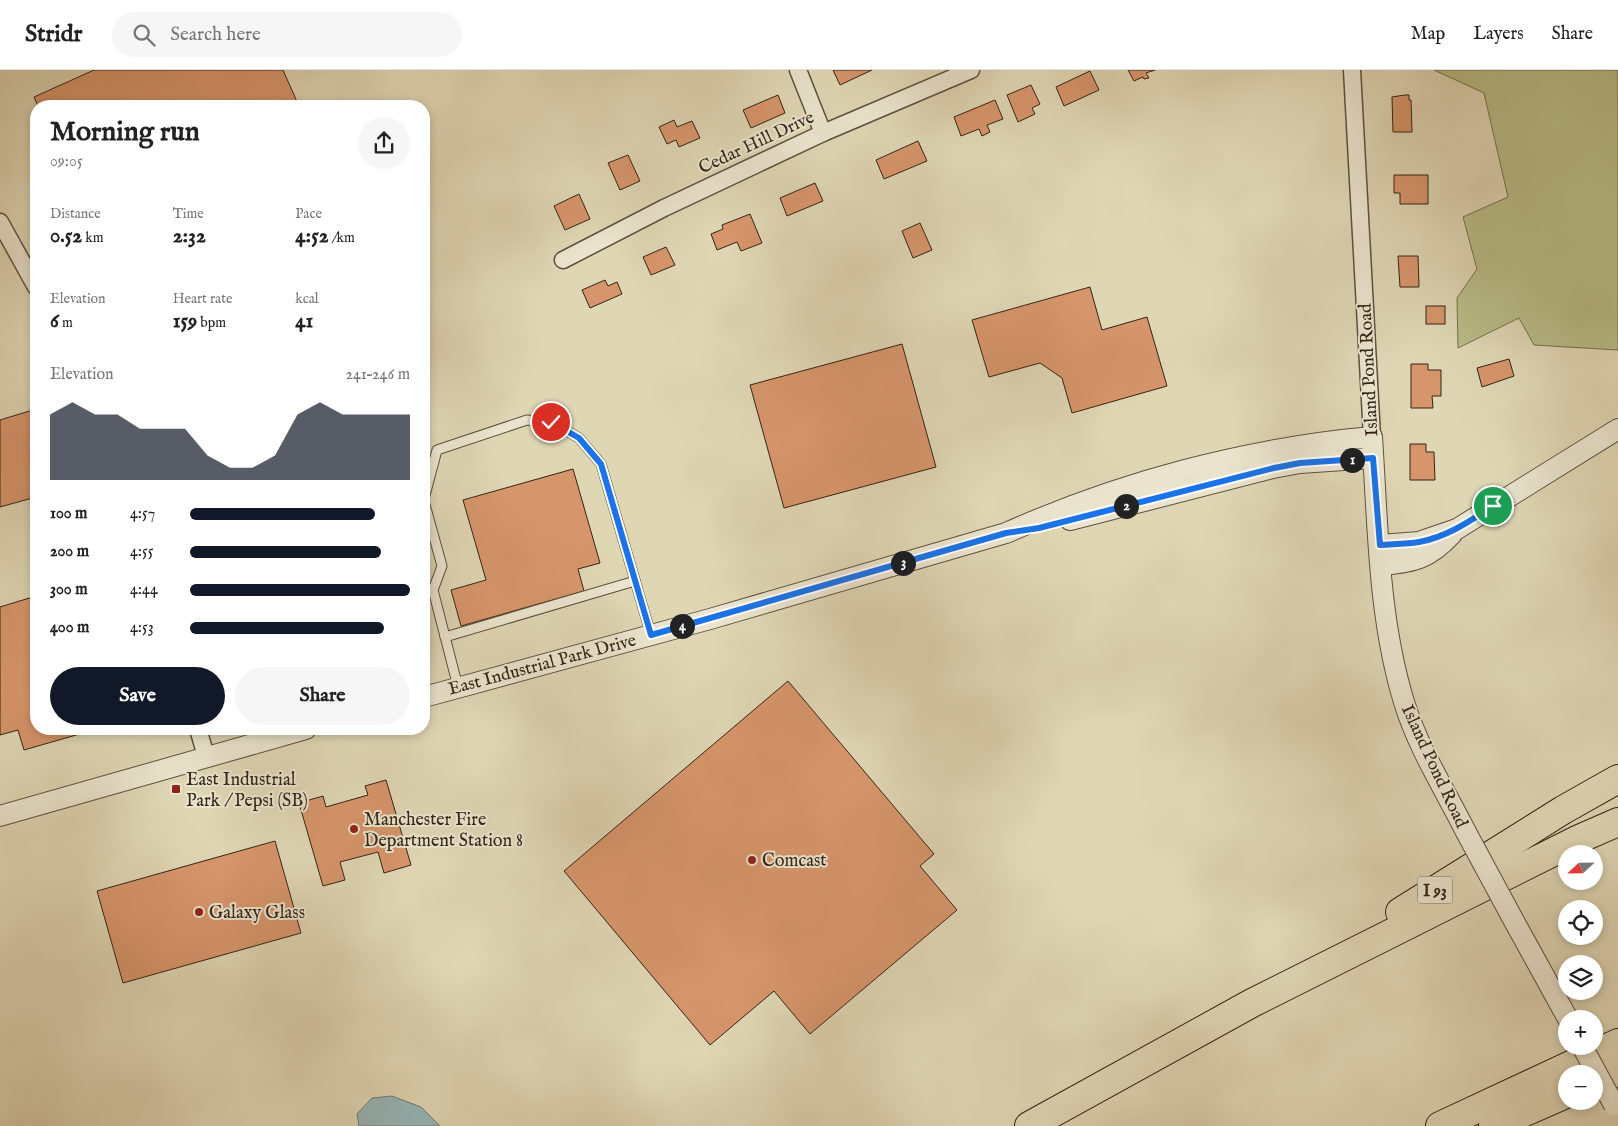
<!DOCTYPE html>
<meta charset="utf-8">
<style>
body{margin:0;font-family:"IM FELL English",serif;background:#f6f6f6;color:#222;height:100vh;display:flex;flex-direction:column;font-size:19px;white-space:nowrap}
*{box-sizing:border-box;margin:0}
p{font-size:16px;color:#767676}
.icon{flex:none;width:28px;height:28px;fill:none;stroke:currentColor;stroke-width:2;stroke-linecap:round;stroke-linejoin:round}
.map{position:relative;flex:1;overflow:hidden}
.panel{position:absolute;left:30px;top:30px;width:400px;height:635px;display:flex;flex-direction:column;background:#fff;border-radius:20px;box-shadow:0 2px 8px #0003}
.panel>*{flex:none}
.needle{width:32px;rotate:248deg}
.fabs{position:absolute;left:1558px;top:775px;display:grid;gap:10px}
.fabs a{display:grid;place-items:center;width:45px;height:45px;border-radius:50%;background:#fff;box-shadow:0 2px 8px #0003;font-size:25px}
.pin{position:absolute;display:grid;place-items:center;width:42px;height:42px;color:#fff;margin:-21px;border:2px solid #fff;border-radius:50%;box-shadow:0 1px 5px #0007}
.km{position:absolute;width:25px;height:25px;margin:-12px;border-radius:50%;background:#222;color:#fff;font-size:14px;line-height:25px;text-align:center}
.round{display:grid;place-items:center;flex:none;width:52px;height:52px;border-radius:26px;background:#f6f6f6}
.overview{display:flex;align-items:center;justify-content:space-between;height:85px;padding:0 20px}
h1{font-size:28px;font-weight:700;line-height:38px}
.stats{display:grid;grid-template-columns:repeat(3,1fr);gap:8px;height:85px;padding:5px 20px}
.stats div{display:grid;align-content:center}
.stats b{font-size:21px;font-weight:700}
.stats small{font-size:14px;font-weight:400}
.stats p{font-size:14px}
.chart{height:140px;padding:10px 20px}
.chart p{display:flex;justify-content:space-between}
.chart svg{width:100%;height:90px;margin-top:5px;fill:#111827;opacity:.7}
.primary-button{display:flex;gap:10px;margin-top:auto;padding:10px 20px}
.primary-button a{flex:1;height:58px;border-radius:30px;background:#111827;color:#fff;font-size:20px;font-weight:700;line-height:58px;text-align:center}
.primary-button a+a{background:#f6f6f6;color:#222}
ul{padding:0 20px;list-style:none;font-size:16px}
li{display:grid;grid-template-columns:80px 60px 1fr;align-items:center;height:38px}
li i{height:12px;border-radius:6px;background:#111827}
header{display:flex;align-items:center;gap:30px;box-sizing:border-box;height:70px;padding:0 25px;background:#fff;border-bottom:1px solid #e0e0e0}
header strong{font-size:24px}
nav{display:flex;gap:28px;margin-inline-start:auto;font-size:18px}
.search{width:350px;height:45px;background:#f6f6f6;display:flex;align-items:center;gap:12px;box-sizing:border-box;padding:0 18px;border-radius:28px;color:#767676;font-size:19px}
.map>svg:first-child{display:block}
.green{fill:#b8bc88;stroke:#767050}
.water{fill:#98b6b8;stroke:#707c78}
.building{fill:#d7956b;stroke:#332417}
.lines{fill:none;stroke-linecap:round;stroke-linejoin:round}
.service-casing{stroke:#5e503e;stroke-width:11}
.minor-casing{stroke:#5e503e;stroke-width:19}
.tertiary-casing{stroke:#5e503e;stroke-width:22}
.motorway-casing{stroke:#332417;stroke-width:30}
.service{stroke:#eae4ce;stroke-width:9}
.minor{stroke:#eae4ce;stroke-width:16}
.tertiary{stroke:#eae4ce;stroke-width:20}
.motorway{stroke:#dfd6b4;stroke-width:28}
.tertiary-bridge-casing{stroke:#5e503e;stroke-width:22;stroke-linecap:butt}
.tertiary-bridge{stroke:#eae4ce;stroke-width:20}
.route-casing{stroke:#fff;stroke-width:10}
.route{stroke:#1a73e8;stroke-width:6}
.poi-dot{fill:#8f2418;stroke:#eae4ce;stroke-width:2}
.labels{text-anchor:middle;stroke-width:4;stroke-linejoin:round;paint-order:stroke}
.shield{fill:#eae4ce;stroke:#6a5e4e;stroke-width:1}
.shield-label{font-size:16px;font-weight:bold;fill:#332417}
.street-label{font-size:18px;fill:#332417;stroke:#eae4ce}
.poi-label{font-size:18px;fill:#332417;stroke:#eae4ce;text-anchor:start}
</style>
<header>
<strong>Stridr</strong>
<div class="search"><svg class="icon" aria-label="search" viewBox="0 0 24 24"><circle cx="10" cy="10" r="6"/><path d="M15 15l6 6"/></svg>Search here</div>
<nav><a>Map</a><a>Layers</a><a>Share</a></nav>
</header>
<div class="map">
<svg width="1618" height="1056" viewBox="0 0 1618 1056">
<rect width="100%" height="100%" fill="#dfd6b4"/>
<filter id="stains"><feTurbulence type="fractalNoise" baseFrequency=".004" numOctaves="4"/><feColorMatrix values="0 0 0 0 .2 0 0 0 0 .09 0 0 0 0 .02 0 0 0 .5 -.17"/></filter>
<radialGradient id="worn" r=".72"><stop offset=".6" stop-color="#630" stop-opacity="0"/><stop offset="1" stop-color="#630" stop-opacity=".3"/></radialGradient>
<path class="green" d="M 1434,0 L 1618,0 L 1618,280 L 1534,275 L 1519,248 L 1458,278 L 1457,228 L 1477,199 L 1463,147 L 1508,127 L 1484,23 Z"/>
<path class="water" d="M 392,1026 L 421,1037 L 440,1056 L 359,1056 L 357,1044 L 372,1028 Z"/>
<g class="building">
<path d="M 94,0 L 283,0 L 298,34 L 38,36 L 34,27 Z"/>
<path d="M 833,0 L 872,0 L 840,15 Z"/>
<path d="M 1128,0 L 1155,0 L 1146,3 L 1149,8 L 1144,9 L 1143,7 L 1134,11 Z"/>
<path d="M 1090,1 L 1099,20 L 1064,36 L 1056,17 Z"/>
<path d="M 1031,15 L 1040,34 L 1032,38 L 1035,44 L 1018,52 L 1007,25 Z"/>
<path d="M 778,25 L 785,43 L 751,58 L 743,40 Z"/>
<path d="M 1405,25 L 1409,25 L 1409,30 L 1411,30 L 1412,62 L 1393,62 L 1392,27 Z"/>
<path d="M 995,30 L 1003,49 L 987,55 L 990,62 L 982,66 L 979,59 L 961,66 L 954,47 Z"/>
<path d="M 674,50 L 677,57 L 692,51 L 700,68 L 679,77 L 676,70 L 667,74 L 659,57 Z"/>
<path d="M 918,71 L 927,91 L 884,109 L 876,90 Z"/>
<path d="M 628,85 L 640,111 L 620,120 L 608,93 Z"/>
<path d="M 1394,105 L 1428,105 L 1428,134 L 1400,134 L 1400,123 L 1394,123 Z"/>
<path d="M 815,113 L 823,131 L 787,146 L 780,128 Z"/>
<path d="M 579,124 L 590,149 L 565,160 L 554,136 Z"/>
<path d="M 750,144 L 762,173 L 741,181 L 737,172 L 717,180 L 711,164 L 723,159 L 722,155 Z"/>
<path d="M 920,153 L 932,180 L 913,188 L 902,161 Z"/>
<path d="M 666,177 L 675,195 L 651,205 L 643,187 Z"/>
<path d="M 1398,186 L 1418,186 L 1419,217 L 1400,217 Z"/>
<path d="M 605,210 L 608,216 L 617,212 L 622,224 L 590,238 L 582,220 Z"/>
<path d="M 1090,217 L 1102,260 L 1147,247 L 1167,316 L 1072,343 L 1062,308 L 1040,293 L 989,307 L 972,250 Z"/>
<rect x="1426" y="236" width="19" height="18"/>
<path d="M 902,274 L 936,397 L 784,438 L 750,315 Z"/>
<path d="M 1509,289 L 1514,306 L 1482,317 L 1477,298 Z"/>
<path d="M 1411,294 L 1428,294 L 1428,300 L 1441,300 L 1441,326 L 1432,326 L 1433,338 L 1411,338 Z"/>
<path d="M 36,339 L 36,427 L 0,437 L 0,350 Z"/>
<path d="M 1410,374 L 1426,374 L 1426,382 L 1434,382 L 1435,410 L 1410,410 Z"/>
<path d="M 573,399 L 600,493 L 578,499 L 584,521 L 461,556 L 451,520 L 486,510 L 463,430 Z"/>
<path d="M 36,526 L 36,659 L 90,659 L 90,661 L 24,680 L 18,660 L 0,665 L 0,537 Z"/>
<path d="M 788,611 L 934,784 L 920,796 L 957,840 L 810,964 L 774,921 L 710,975 L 564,801 Z"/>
<path d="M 386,710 L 411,795 L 384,803 L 378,782 L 340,792 L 345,810 L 323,816 L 299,733 L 323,726 L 326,737 L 368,725 L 365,716 Z"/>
<path d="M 275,771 L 301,863 L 123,913 L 97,821 Z"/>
</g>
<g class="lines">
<g class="service-casing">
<g id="service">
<path d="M 424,429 L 437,380 L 527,350 L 551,352 L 579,368 L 601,394 L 651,565"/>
<path d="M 424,431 L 442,496 L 433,520 L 458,617"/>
<path d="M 445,567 L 635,511"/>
</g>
</g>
<g class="minor-casing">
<g id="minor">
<path d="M 798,0 L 823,63"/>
<path d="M 1352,0 L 1372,367"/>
<path d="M 0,152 L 36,217"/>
<path d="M 563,190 L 664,138 L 823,63 L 971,0"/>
<path d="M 198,659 L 206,686"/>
</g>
</g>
<g class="tertiary-casing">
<g id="tertiary">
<path d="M 1070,450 L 1273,398 L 1300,393 L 1373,388"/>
<path d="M 1380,475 L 1419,472 L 1457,459 L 1618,359"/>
<path d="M 1382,495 C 1414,492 1429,489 1452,464"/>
<path d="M 424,627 L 710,549 L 1006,463 C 1121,412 1247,378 1372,367 C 1378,455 1378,547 1404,632 C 1418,678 1445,720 1466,762"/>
<path d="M 0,746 L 306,659"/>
<path d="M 1514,851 L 1568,949"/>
</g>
</g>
<g class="motorway-casing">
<g id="motorway">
<path d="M 1400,842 L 1563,740 L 1618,709"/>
<path d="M 1594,1012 L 1618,1001"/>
<path d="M 1029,1056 L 1252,933 L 1579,769 L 1618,752"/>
<path d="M 1440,1056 L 1618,973"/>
<path d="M 1493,1056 L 1566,1024"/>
</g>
</g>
<use href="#service" class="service"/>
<use href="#minor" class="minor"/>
<use href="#tertiary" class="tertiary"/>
<use href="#motorway" class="motorway"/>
<g class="tertiary-bridge-casing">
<g id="tertiary-bridge">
<path d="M 1466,762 L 1514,851"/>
<path d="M 1582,976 L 1614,1035"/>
</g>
</g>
<use href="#tertiary-bridge" class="tertiary-bridge"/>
</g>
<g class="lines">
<g class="route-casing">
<path id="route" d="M 551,352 L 579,368 L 601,394 L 651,565 L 1006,463 L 1039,458 L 1274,398 L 1300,393 L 1373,388 L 1380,475 C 1393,474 1406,474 1419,472 C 1447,467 1470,451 1493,436"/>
</g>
<use href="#route" class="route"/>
</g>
<g class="poi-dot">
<rect x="171" y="714" width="10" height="10" rx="2.5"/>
<circle cx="354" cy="759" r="5"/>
<circle cx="752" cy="790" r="5"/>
<circle cx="199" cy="842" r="5"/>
</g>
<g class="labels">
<rect class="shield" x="1417.5" y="806.5" width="35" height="27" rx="4"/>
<g class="shield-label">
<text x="1435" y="826">I 93</text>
</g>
<g class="street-label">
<text transform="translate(756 72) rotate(-25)" y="6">Cedar Hill Drive</text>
<text transform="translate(1368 300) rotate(-93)" y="6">Island Pond Road</text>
<text transform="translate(542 594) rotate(-15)" y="6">East Industrial Park Drive</text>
<text transform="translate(1435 696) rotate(65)" y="6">Island Pond Road</text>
</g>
<g class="poi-label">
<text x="186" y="715">East Industrial<tspan x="186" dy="21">Park / Pepsi (SB)</tspan></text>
<text x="364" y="755">Manchester Fire<tspan x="364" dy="21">Department Station 8</tspan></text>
<text x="762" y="796">Comcast</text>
<text x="209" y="848">Galaxy Glass</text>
</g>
</g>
<rect width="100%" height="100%" filter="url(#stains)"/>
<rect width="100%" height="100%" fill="url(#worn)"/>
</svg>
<div class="fabs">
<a><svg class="needle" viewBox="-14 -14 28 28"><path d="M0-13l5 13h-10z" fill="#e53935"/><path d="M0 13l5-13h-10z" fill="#767676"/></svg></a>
<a><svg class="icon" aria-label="locate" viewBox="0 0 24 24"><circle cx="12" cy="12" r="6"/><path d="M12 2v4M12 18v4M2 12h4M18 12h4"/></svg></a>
<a><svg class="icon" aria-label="layers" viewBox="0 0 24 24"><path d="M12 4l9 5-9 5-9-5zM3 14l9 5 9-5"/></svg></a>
<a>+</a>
<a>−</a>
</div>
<div class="pin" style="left:1493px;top:436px;background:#1e9e55"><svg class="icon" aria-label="arrive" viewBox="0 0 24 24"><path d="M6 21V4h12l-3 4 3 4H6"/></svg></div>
<div class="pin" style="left:551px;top:352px;background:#d93025"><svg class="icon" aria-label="check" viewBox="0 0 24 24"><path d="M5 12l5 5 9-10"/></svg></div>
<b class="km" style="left:1352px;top:390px">1</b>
<b class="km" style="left:1126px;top:436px">2</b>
<b class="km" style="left:903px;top:493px">3</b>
<b class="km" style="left:682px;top:556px">4</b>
<section class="panel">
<div class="overview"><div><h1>Morning run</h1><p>09:05</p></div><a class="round"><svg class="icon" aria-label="share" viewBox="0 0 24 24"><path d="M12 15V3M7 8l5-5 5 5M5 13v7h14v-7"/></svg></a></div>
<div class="stats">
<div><p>Distance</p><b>0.52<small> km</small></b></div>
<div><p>Time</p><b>2:32</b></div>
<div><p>Pace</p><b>4:52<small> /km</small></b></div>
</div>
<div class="stats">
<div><p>Elevation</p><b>6<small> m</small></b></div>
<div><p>Heart rate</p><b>159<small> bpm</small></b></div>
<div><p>kcal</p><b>41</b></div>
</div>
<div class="chart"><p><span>Elevation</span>241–246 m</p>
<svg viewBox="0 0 160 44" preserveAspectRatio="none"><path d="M0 44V12L10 6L20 12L30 12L40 19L50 19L60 19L70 32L80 38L90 38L100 32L110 12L120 6L130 12L140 12L150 12L160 12V44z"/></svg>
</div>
<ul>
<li><b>100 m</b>4:57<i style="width:84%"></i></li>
<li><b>200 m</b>4:55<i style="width:87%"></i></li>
<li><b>300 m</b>4:44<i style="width:100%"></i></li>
<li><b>400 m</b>4:53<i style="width:88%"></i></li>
</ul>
<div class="primary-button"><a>Save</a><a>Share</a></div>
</section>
</div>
